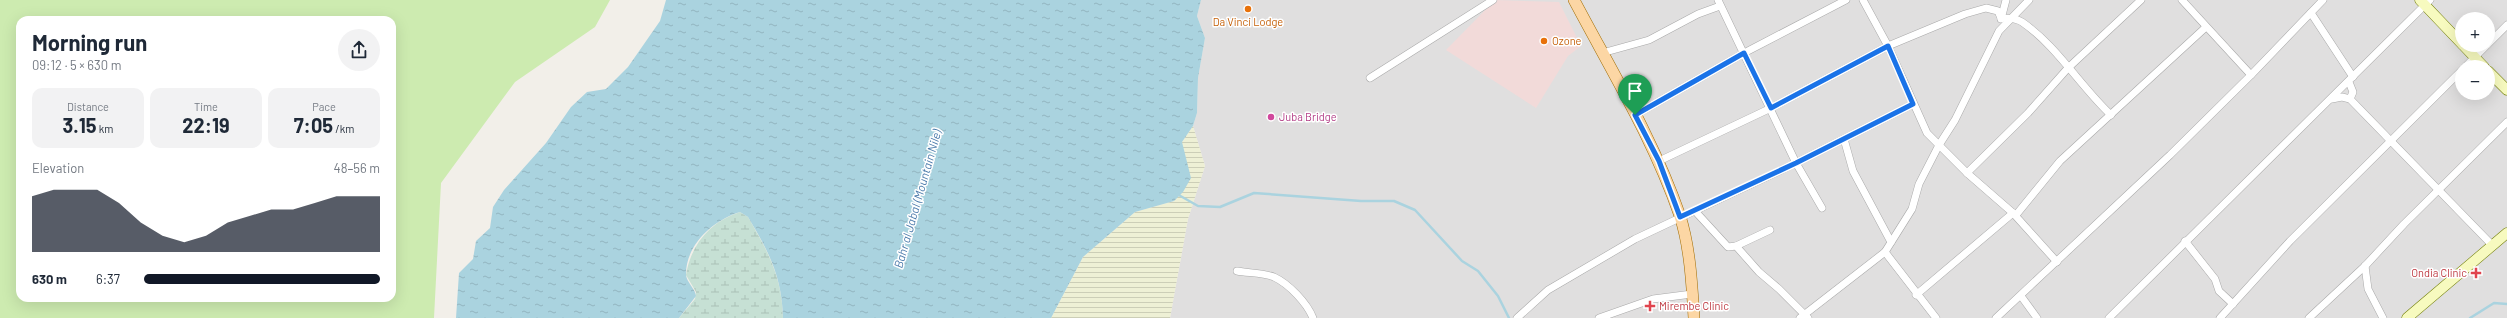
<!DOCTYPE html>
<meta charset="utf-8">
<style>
body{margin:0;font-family:Barlow,sans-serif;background:#f2f2f3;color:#1f2937;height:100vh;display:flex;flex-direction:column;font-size:15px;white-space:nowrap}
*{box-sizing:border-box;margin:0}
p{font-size:13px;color:#747a83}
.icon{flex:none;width:22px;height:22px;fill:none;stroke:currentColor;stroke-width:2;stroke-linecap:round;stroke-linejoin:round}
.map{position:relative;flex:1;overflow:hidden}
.side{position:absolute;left:16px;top:16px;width:380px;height:286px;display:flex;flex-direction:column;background:#fff;border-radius:12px;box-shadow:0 4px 16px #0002}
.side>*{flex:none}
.buttons{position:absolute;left:2455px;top:12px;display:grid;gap:8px}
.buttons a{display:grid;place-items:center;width:40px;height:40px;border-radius:50%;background:#fff;box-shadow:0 4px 16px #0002;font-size:20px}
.pin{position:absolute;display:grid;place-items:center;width:34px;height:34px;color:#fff;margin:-41px -17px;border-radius:50% 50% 50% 0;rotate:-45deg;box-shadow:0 0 4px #0007}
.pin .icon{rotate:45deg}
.round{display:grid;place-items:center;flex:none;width:42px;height:42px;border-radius:21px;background:#f2f2f3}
.headline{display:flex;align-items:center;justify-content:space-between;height:68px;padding:0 16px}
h1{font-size:22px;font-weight:700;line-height:30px}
.figures{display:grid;grid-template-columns:repeat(3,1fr);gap:6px;height:68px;padding:4px 16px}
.figures div{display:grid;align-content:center;border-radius:10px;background:#f2f2f3;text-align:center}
.figures b{font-size:20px;font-weight:700}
.figures small{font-size:11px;font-weight:400}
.figures p{font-size:11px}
.chart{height:112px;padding:8px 16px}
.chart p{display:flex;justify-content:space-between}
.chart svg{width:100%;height:72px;margin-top:4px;fill:#111827;opacity:.7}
ul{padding:0 16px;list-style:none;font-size:13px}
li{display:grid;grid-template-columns:64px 48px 1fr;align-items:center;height:30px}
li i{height:10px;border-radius:5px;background:#111827}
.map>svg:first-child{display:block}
.residential{fill:#e0dfdf;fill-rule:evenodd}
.commercial{fill:#f2dad9}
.farmland{fill:url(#farmland-rules)}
.grass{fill:#cdebb0;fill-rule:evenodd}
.wetland{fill:url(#wetland-marsh)}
.water{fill:url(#water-ripples)}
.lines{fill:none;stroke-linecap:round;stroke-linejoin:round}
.stream{stroke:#aad3df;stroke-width:2.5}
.street-casing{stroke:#a9a9a9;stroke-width:8}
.secondary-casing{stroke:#707d05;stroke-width:11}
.primary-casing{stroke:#a06b00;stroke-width:12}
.street{stroke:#fff;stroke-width:7}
.secondary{stroke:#f7fabf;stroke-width:10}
.primary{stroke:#fcd6a4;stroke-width:11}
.route-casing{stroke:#fff;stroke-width:8}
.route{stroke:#1a73e8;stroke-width:5}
.food-dot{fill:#e8710a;stroke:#fff;stroke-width:1.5}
.hotel-dot{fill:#d1479c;stroke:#fff;stroke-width:1.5}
.health-dot{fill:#e0444e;stroke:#fff;stroke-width:1.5}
.labels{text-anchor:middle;stroke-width:3;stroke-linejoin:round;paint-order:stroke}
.food-label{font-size:11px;fill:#c56008;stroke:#fff}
.hotel-label{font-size:11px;fill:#b23c85;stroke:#fff;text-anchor:start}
.health-label{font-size:11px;fill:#be3a42;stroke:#fff;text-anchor:end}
.water-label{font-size:12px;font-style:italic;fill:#4a7aab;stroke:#fff}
</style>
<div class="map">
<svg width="2507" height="318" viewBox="0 0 2507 318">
<defs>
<pattern id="farmland-rules" width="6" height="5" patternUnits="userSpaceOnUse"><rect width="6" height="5" fill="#eef0d5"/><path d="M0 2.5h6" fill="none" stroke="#ccceb7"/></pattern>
<pattern id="wetland-marsh" width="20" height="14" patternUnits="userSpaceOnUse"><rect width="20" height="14" fill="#c6e0d4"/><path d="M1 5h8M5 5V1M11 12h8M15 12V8" fill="none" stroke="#aac0b6"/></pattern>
<pattern id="water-ripples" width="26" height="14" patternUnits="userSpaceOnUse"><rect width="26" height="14" fill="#aad3df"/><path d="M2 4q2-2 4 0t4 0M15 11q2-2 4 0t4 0" fill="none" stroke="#92b5bf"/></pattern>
</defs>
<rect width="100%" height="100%" fill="#f2efe9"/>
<path class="residential" d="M 1201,0 L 2507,0 L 2507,318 L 1170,318 L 1188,219 L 1205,166 L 1193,126 L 1197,113 L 1198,78 L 1205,38 L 1197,16 ZM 2462,19 L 2488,19 L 2488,45 L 2462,45 ZM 2462,67 L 2488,67 L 2488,93 L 2462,93 Z"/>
<path class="commercial" d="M 1495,0 L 1559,2 L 1581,46 L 1568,56 L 1536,108 L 1446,50 Z"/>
<path class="farmland" d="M 1193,126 L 1205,166 L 1188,219 L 1170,318 L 1051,318 L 1083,257 L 1135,212 L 1174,201 L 1182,142 Z"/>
<path class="grass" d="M 0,0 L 610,0 L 595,27 L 515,82 L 441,183 L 434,318 L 0,318 ZM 20,20 L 392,20 L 392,298 L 20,298 Z"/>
<path class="wetland" d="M 740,212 L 748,217 C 768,252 782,276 783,318 L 679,318 L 695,299 L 696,292 L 686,275 C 691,244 710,222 740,212 Z"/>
<path class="water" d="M 666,0 L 1201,0 L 1197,16 L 1205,38 L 1198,78 L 1197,113 L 1193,126 L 1182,142 L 1191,178 L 1183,192 L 1174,201 L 1135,212 L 1083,257 L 1051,318 L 783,318 C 782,277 769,252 748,217 L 740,212 C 714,220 686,244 686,274 C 686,282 695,288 696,296 L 679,318 L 456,318 L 459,273 L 473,259 L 476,241 L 490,228 L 493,207 L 504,190 L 546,143 L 571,107 L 587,92 L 606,89 L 628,67 L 660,21 Z"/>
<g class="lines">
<g class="stream">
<path d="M 1177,194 L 1198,206 L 1220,207 L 1254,193 L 1361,201 L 1394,201 L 1415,210 L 1462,261 L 1478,271 L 1498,296 L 1509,318"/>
<path d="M 2470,318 L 2494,303 L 2507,304"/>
</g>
<g class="street-casing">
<g id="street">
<path d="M 1718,0 L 1796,163 L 1822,208"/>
<path d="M 1863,0 L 1888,46 L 1927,133 L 1967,173 L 2013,213 L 2057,262"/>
<path d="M 2182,0 L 2251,75"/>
<path d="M 2311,13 L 2353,77"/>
<path d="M 2001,19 L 2006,0"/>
<path d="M 2488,44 L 2507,25"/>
<path d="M 1602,53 L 1649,40 L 1698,14 L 1720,6"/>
<path d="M 2465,67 L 2487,45"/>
<path d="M 1370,78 L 1493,0"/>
<path d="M 2349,82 L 2353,92 L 2350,99"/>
<path d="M 2332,99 L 2342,97 L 2350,99 L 2493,246"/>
<path d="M 1635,115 L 1744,53 L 1846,0"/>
<path d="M 1844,139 L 1853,171 L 1891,242"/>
<path d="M 1659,161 L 1771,108 L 1888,46 L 1965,14 L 1986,8 L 1998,11 L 2001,18 C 2009,18 2016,18 2022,22 C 2057,46 2080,86 2111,115"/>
<path d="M 1967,173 L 2028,113 L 2068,68 L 2141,0"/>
<path d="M 1695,211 L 1728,247 L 1736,246 L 1759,272 L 1779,289 L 1808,318"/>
<path d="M 2016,215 L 2060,161 L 2206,27"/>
<path d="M 2185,241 L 2215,279 L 2219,291 L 2233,304"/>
<path d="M 1736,246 L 1770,230"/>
<path d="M 1885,252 L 1936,318"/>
<path d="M 2365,266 L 2368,289 L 2383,318"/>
<path d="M 1237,271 C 1248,273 1264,273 1274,277 C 1289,284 1307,303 1313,318"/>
<path d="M 1916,295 L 2013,213"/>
<path d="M 2021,296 L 2037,318"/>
<path d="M 1517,318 L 1548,290 L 1635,239 L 1796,163 L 1913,104"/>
<path d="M 1599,318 L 1653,299 L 1692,294"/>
<path d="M 1800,318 L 1885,252 L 1912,209 L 1919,184 L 1939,145 L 1955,120 L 1999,31 L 2029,0"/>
<path d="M 1996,318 L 2170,155 L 2251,75 L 2323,0"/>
<path d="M 2109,318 L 2430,0"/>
<path d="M 2220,318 L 2290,241 L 2462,70"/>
<path d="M 2309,318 L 2365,266 L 2404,224 L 2507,122"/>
</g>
</g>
<g class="secondary-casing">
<g id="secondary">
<path d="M 2420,0 L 2462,44"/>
<path d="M 2463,45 L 2484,67"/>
<path d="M 2488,71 L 2507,90"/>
<path d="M 2407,318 L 2507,233"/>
</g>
</g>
<g class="primary-casing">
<path id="primary" d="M 1574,0 C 1611,70 1654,140 1680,216 C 1690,247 1692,285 1694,318"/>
</g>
<use href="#street" class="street"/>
<use href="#secondary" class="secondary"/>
<use href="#primary" class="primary"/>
</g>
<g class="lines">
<g class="route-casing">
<path id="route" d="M 1888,46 L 1913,104 L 1796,163 L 1680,217 L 1659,161 L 1635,115 L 1744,53 L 1771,108 Z"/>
</g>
<use href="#route" class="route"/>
</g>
<g class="food-dot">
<circle cx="1248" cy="9" r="4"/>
<circle cx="1544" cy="41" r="4"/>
</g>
<circle class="hotel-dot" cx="1271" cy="117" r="4"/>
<g class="health-dot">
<path d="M2474 267h4v4h4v4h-4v4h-4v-4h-4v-4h4z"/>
<path d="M1648 300h4v4h4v4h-4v4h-4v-4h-4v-4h4z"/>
</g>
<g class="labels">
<g class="food-label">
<text x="1248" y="26">Da Vinci Lodge</text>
<text x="1552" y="45" text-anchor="start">Ozone</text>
</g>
<g class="hotel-label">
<text x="1279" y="121">Juba Bridge</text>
</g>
<g class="health-label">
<text x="2467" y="277">Ondia Clinic</text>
<text x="1659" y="310" text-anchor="start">Mirembe Clinic</text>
</g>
<g class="water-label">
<text transform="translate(918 199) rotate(-74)" y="4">Bahr al Jabal (Mountain Nile)</text>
</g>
</g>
</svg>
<div class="buttons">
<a>+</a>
<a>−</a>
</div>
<div class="pin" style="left:1635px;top:115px;background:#1e9e55"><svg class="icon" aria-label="arrive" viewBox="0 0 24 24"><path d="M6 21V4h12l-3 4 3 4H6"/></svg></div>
<section class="side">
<div class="headline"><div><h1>Morning run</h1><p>09:12 · 5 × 630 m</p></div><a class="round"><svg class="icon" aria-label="share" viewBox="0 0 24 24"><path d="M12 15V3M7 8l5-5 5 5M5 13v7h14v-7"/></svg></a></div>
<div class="figures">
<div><p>Distance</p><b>3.15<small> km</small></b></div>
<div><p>Time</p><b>22:19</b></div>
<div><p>Pace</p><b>7:05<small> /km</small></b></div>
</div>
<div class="chart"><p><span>Elevation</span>48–56 m</p>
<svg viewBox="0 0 160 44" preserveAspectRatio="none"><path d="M0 44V10L10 6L20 6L30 6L40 14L50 26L60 34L70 38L80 34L90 26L100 22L110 18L120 18L130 14L140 10L150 10L160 10V44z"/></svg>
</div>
<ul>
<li><b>630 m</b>6:37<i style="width:100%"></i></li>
</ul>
</section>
</div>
